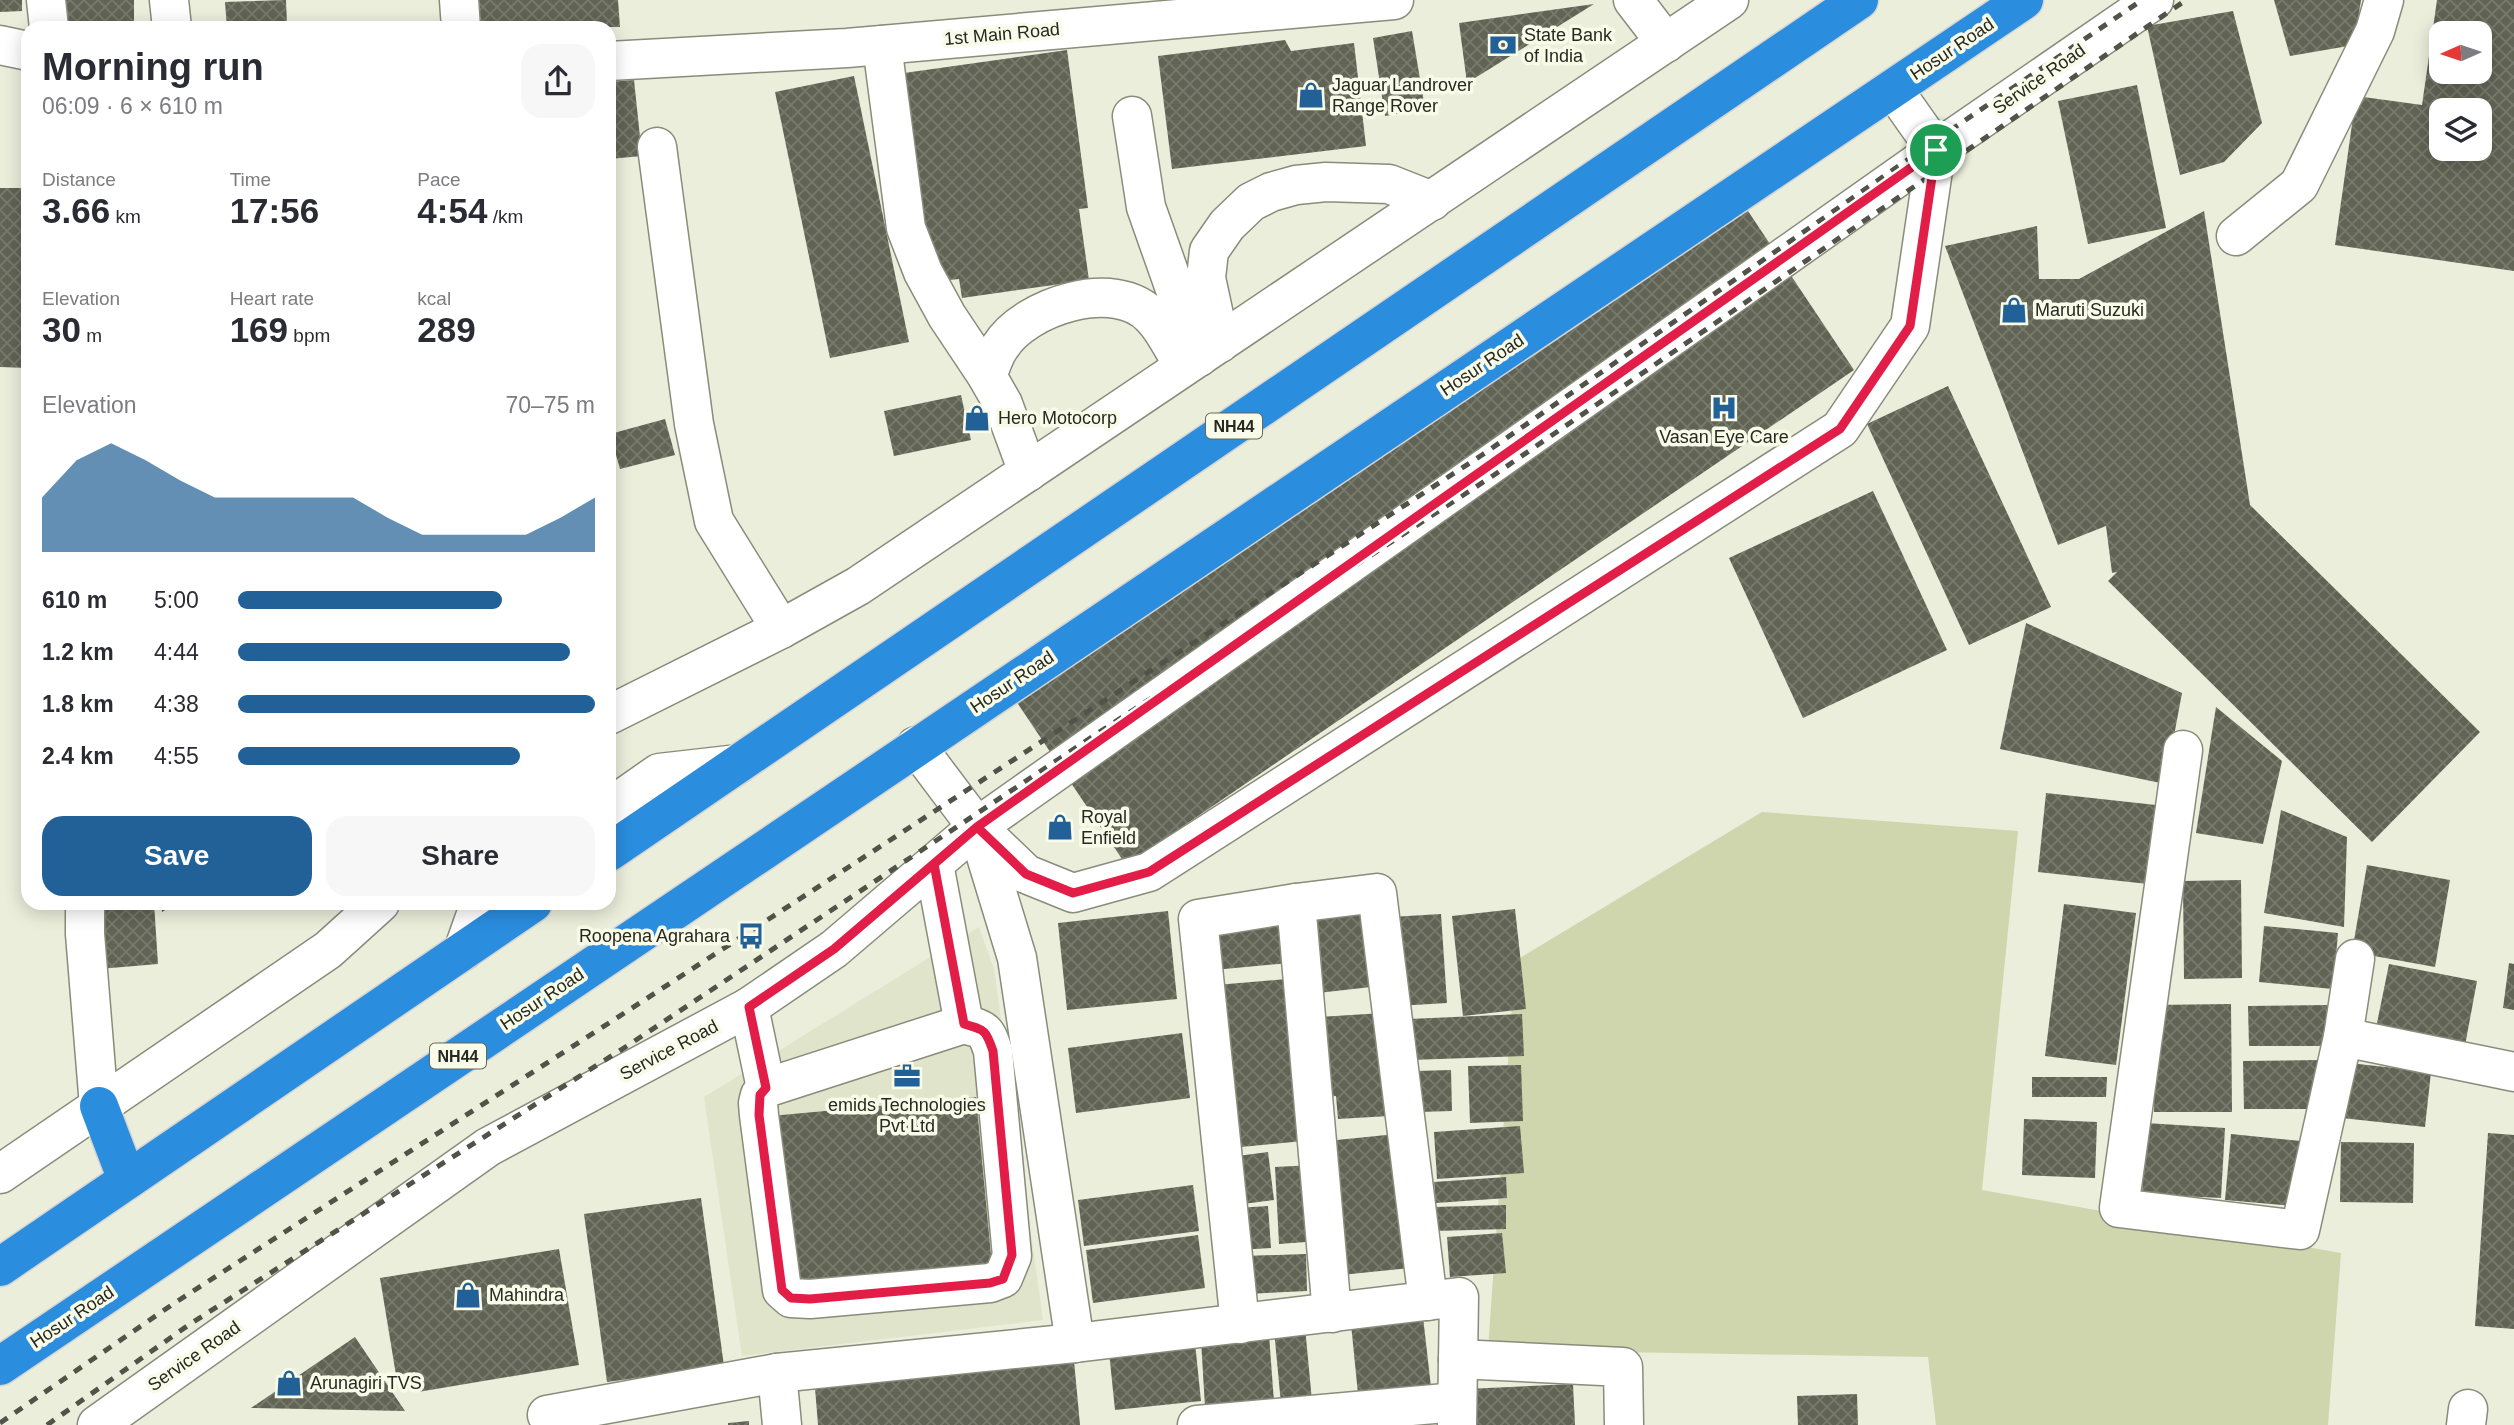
<!DOCTYPE html>
<meta charset="utf-8">
<style>
body{margin:0;font-family:Helvetica,sans-serif;background:#f7f7f7;color:#2b2b33;height:100vh;display:flex;flex-direction:column;font-size:26px;white-space:nowrap}
*{box-sizing:border-box;margin:0}
p{font-size:23px;color:#7c7c81}
.icon{flex:none;width:38px;height:38px;fill:none;stroke:currentColor;stroke-width:2;stroke-linecap:round;stroke-linejoin:round}
.map{position:relative;flex:1;overflow:hidden}
.sheet{position:absolute;left:21px;top:21px;width:595px;height:889px;display:flex;flex-direction:column;background:#fff;border-radius:21px;box-shadow:0 4px 18px #0003}
.sheet>*{flex:none}
.needle{width:46px;rotate:267deg}
.fabs{position:absolute;left:2429px;top:21px;display:grid;gap:14px}
.fabs a{display:grid;place-items:center;width:63px;height:63px;border-radius:14px;background:#fff;box-shadow:0 4px 18px #0003;font-size:35px}
.pin{position:absolute;display:grid;place-items:center;width:60px;height:60px;color:#fff;margin:-30px;border:4px solid #fff;border-radius:50%;box-shadow:0 2px 7px #0007}
.round{display:grid;place-items:center;flex:none;width:74px;height:74px;border-radius:21px;background:#f7f7f7}
.summary{display:flex;align-items:center;justify-content:space-between;height:119px;padding:0 21px}
h1{font-size:38px;font-weight:700;line-height:52px}
.stats{display:grid;grid-template-columns:repeat(3,1fr);gap:10px;height:119px;padding:7px 21px}
.stats div{display:grid;align-content:center}
.stats b{font-size:35px;font-weight:700}
.stats small{font-size:19px;font-weight:400}
.stats p{font-size:19px}
.chart{height:196px;padding:14px 21px}
.chart p{display:flex;justify-content:space-between}
.chart svg{width:100%;height:126px;margin-top:7px;fill:#226197;opacity:.7}
.button{display:flex;gap:14px;margin-top:auto;padding:14px 21px}
.button a{flex:1;height:80px;border-radius:21px;background:#226197;color:#fff;font-size:28px;font-weight:700;line-height:80px;text-align:center}
.button a+a{background:#f7f7f7;color:#2b2b33}
ul{padding:0 21px;list-style:none;font-size:23px}
li{display:grid;grid-template-columns:112px 84px 1fr;align-items:center;height:52px}
li i{height:18px;border-radius:9px;background:#226197}
.map>svg:first-child{display:block}
.built{fill:#e0e4ca}
.green{fill:#cfd5ad}
.building{fill:url(#building-cross-hatch);fill-rule:evenodd}
.lines{fill:none;stroke-linecap:round;stroke-linejoin:round}
.minor-casing{stroke:#898c7b;stroke-width:41}
.highway-casing{stroke:#d4d4d3;stroke-width:41}
.minor{stroke:#fff;stroke-width:38}
.highway{stroke:#2a8dde;stroke-width:38}
.rail{stroke:#515248;stroke-width:5;stroke-dasharray:9 9;stroke-linecap:butt}
.route-casing{stroke:#fff;stroke-width:14}
.route{stroke:#e11d48;stroke-width:9}
.labels{text-anchor:middle;stroke-width:7;stroke-linejoin:round;paint-order:stroke}
.shield{fill:#f8fbe8;stroke:#66675d;stroke-width:2}
.shield-label{font-size:16px;font-weight:bold;fill:#272821}
.street-label{font-size:18px;fill:#272821;stroke:#f8fbe8}
.poi-label{font-size:18px;fill:#272821;stroke:#f8fbe8;text-anchor:start}
</style>
<div class="map">
<svg width="2514" height="1425" viewBox="0 0 2514 1425">
<defs>
<pattern id="building-cross-hatch" width="8" height="8" patternUnits="userSpaceOnUse" patternTransform="scale(1.75)"><rect width="8" height="8" fill="#616454"/><path d="M0 0l8 8M0 8l8-8" fill="none" stroke="#787a6e"/></pattern>
</defs>
<rect width="100%" height="100%" fill="#ebeedb"/>
<path class="built" d="M 979,927 L 994,969 L 1043,1320 L 742,1356 L 704,1097 Z"/>
<path class="green" d="M 1762,812 L 2018,831 L 1982,1190 L 2341,1253 L 2328,1425 L 1936,1425 L 1928,1357 L 1488,1350 L 1515,961 Z"/>
<g class="building">
<path d="M 0,0 L 22,0 L 22,11 L 0,12 Z"/>
<path d="M 59,0 L 134,0 L 134,27 L 59,28 Z"/>
<path d="M 286,0 L 287,25 L 227,28 L 225,2 Z"/>
<path d="M 479,0 L 618,0 L 620,27 L 481,28 Z"/>
<path d="M 2274,0 L 2361,0 L 2354,45 L 2290,56 Z"/>
<path d="M 2437,0 L 2514,0 L 2514,271 L 2335,245 L 2356,96 L 2422,105 ZM 2441,33 L 2480,33 L 2480,72 L 2441,72 ZM 2441,110 L 2480,110 L 2480,149 L 2441,149 Z"/>
<path d="M 1594,4 L 1467,83 L 1459,23 Z"/>
<path d="M 2233,11 L 2262,123 L 2224,162 L 2180,175 L 2147,26 Z"/>
<path d="M 1412,31 L 1425,109 L 1385,116 L 1373,38 Z"/>
<path d="M 1285,40 L 1291,51 L 1354,43 L 1366,146 L 1172,169 L 1158,56 Z"/>
<path d="M 1067,50 L 1088,208 L 1079,209 L 1089,280 L 962,298 L 959,279 L 940,281 L 938,255 L 920,258 L 890,75 Z"/>
<path d="M 854,76 L 909,342 L 830,358 L 775,92 Z"/>
<path d="M 634,80 L 642,156 L 609,159 L 609,82 Z"/>
<path d="M 2137,85 L 2166,228 L 2088,244 L 2058,101 Z"/>
<path d="M 0,188 L 28,188 L 28,368 L 0,367 Z"/>
<path d="M 1738,196 L 1854,370 L 1126,865 L 1010,692 Z"/>
<path d="M 2204,211 L 2250,505 L 2480,732 L 2372,842 L 2108,581 L 2117,572 L 2112,573 L 2106,526 L 2058,545 L 1945,246 L 2037,226 L 2039,279 L 2079,279 Z"/>
<path d="M 1948,386 L 2051,607 L 1969,645 L 1867,424 Z"/>
<path d="M 961,395 L 971,440 L 894,456 L 884,411 Z"/>
<path d="M 665,419 L 675,455 L 620,469 L 610,434 Z"/>
<path d="M 1873,491 L 1947,650 L 1803,718 L 1729,558 Z"/>
<path d="M 2026,623 L 2182,693 L 2165,784 L 2000,749 Z"/>
<path d="M 2216,707 L 2282,761 L 2263,844 L 2196,833 Z"/>
<path d="M 2046,793 L 2156,805 L 2148,884 L 2038,872 Z"/>
<path d="M 2281,810 L 2347,837 L 2344,927 L 2264,913 Z"/>
<path d="M 2367,865 L 2450,880 L 2435,967 L 2352,952 Z"/>
<path d="M 2241,880 L 2242,978 L 2184,979 L 2183,881 Z"/>
<path d="M 1362,902 L 1371,987 L 1309,994 L 1300,909 Z"/>
<path d="M 95,903 L 154,903 L 158,964 L 99,969 Z"/>
<path d="M 161,903 L 177,903 L 162,912 Z"/>
<path d="M 2064,904 L 2136,913 L 2116,1065 L 2045,1056 Z"/>
<path d="M 1515,909 L 1526,1009 L 1463,1016 L 1452,916 Z"/>
<path d="M 1168,911 L 1177,999 L 1067,1010 L 1058,923 Z"/>
<path d="M 1441,914 L 1447,1003 L 1397,1006 L 1391,917 Z"/>
<path d="M 1285,921 L 1289,963 L 1214,970 L 1210,928 Z"/>
<path d="M 2264,926 L 2338,933 L 2333,989 L 2259,982 Z"/>
<path d="M 2509,963 L 2514,964 L 2514,1010 L 2503,1008 Z"/>
<path d="M 2389,964 L 2477,981 L 2464,1051 L 2375,1033 Z"/>
<path d="M 1298,978 L 1313,1140 L 1231,1148 L 1216,985 Z"/>
<path d="M 2231,1004 L 2232,1112 L 2154,1112 L 2153,1005 Z"/>
<path d="M 2328,1005 L 2328,1046 L 2249,1046 L 2248,1006 Z"/>
<path d="M 1383,1013 L 1389,1116 L 1338,1119 L 1336,1096 L 1324,1097 L 1319,1017 Z"/>
<path d="M 1522,1014 L 1524,1056 L 1411,1060 L 1409,1019 Z"/>
<path d="M 1182,1033 L 1190,1098 L 1076,1113 L 1068,1048 Z"/>
<path d="M 2319,1060 L 2319,1109 L 2244,1109 L 2243,1061 Z"/>
<path d="M 2349,1063 L 2431,1072 L 2425,1127 L 2342,1118 Z"/>
<path d="M 1521,1065 L 1523,1121 L 1470,1123 L 1468,1066 Z"/>
<path d="M 1451,1070 L 1452,1111 L 1418,1112 L 1417,1071 Z"/>
<path d="M 2032,1077 L 2107,1077 L 2106,1097 L 2032,1097 Z"/>
<path d="M 976,1097 L 992,1266 L 786,1284 L 771,1116 Z"/>
<path d="M 2024,1119 L 2097,1122 L 2095,1178 L 2022,1175 Z"/>
<path d="M 2146,1123 L 2225,1128 L 2221,1198 L 2142,1194 Z"/>
<path d="M 1520,1126 L 1524,1173 L 1437,1179 L 1434,1132 Z"/>
<path d="M 2488,1133 L 2514,1135 L 2514,1329 L 2475,1326 Z"/>
<path d="M 1396,1134 L 1410,1268 L 1341,1275 L 1327,1141 Z"/>
<path d="M 2231,1134 L 2310,1142 L 2304,1207 L 2225,1200 Z"/>
<path d="M 2341,1142 L 2414,1143 L 2413,1203 L 2340,1202 Z"/>
<path d="M 1268,1152 L 1274,1200 L 1235,1205 L 1230,1157 Z"/>
<path d="M 1314,1165 L 1319,1241 L 1279,1244 L 1275,1167 Z"/>
<path d="M 1506,1177 L 1507,1198 L 1436,1203 L 1434,1182 Z"/>
<path d="M 1193,1185 L 1199,1231 L 1084,1246 L 1078,1200 Z"/>
<path d="M 701,1198 L 724,1366 L 607,1382 L 584,1214 Z"/>
<path d="M 1506,1205 L 1506,1229 L 1435,1231 L 1434,1207 Z"/>
<path d="M 1268,1206 L 1271,1248 L 1239,1250 L 1236,1208 Z"/>
<path d="M 1502,1233 L 1506,1273 L 1450,1277 L 1447,1237 Z"/>
<path d="M 1198,1235 L 1205,1288 L 1093,1303 L 1086,1250 Z"/>
<path d="M 559,1249 L 579,1365 L 418,1392 L 415,1372 L 396,1375 L 380,1278 Z"/>
<path d="M 1306,1254 L 1307,1291 L 1245,1294 L 1244,1256 Z"/>
<path d="M 1423,1317 L 1431,1387 L 1358,1394 L 1351,1324 Z"/>
<path d="M 1305,1327 L 1312,1401 L 1281,1404 L 1274,1330 Z"/>
<path d="M 1194,1333 L 1201,1401 L 1115,1410 L 1108,1342 Z"/>
<path d="M 1269,1335 L 1274,1402 L 1205,1407 L 1201,1340 Z"/>
<path d="M 355,1337 L 405,1411 L 251,1408 Z"/>
<path d="M 1074,1361 L 1080,1425 L 818,1425 L 815,1388 Z"/>
<path d="M 1573,1384 L 1575,1425 L 1468,1425 L 1466,1389 Z"/>
<path d="M 1857,1394 L 1858,1425 L 1798,1425 L 1797,1396 Z"/>
<path d="M 749,1421 L 749,1425 L 728,1425 L 728,1423 Z"/>
</g>
<g class="lines">
<g class="minor-casing">
<g id="minor">
<path d="M 46,0 L 49,28"/>
<path d="M 169,0 L 172,28"/>
<path d="M 459,0 L 461,28"/>
<path d="M 1633,0 L 1666,43"/>
<path d="M 0,45 L 28,51"/>
<path d="M 882,45 L 906,228 L 923,272 L 947,316 L 987,376"/>
<path d="M 609,61 L 847,48 L 1394,0"/>
<path d="M 1132,116 L 1146,207 L 1199,357"/>
<path d="M 657,147 L 694,424 L 714,521 L 781,629"/>
<path d="M 2236,236 L 2299,185 L 2375,31 L 2384,0"/>
<path d="M 1220,343 L 1206,278 L 1209,251 L 1227,225 L 1251,202 L 1271,192 L 1296,185 L 1326,182 L 1389,184 L 1432,201"/>
<path d="M 1028,472 L 1003,404 L 987,376 C 991,367 994,355 1000,347 C 1025,306 1116,277 1152,317 C 1165,330 1174,351 1184,366"/>
<path d="M 609,715 L 781,629 L 858,586 L 1729,0"/>
<path d="M 916,746 L 977,827 L 1026,874 L 1073,893 L 1149,872 L 1840,429 L 1910,326 L 1936,150 L 1893,89"/>
<path d="M 2183,750 L 2119,1208 L 2300,1230 L 2343,1037 L 2514,1072"/>
<path d="M 609,808 L 659,773 L 738,764"/>
<path d="M 978,830 L 1017,958 L 1075,1343 L 1459,1297 L 1457,1425"/>
<path d="M 934,864 L 964,1024"/>
<path d="M 85,903 L 85,934 L 99,1106"/>
<path d="M 1296,903 L 1377,893 L 1428,1301"/>
<path d="M 463,951 L 480,903"/>
<path d="M 749,1007 L 766,1088"/>
<path d="M 964,1024 C 985,1030 986,1030 993,1051 L 1012,1256 L 1003,1278 L 990,1283 L 810,1299 L 791,1298 L 782,1290 L 759,1115 L 758,1103 L 760,1095 L 766,1088 Z"/>
<path d="M 2343,1037 L 2355,959"/>
<path d="M 0,1174 L 328,950 L 380,903"/>
<path d="M 1240,1324 L 1198,919 L 1296,903 L 1332,1313"/>
<path d="M 1458,1359 L 1623,1367 L 1624,1425"/>
<path d="M 547,1415 L 777,1373"/>
<path d="M 97,1425 L 488,1147 L 749,1007 L 834,949 L 977,827 L 1936,150 L 2154,0"/>
<path d="M 782,1425 L 777,1373 L 1075,1343"/>
<path d="M 1197,1425 L 1457,1402"/>
<path d="M 2466,1425 L 2468,1409"/>
</g>
</g>
<g class="highway-casing">
<g id="highway">
<path d="M 609,852 L 1859,0"/>
<path d="M 99,1106 L 127,1180"/>
<path d="M 0,1267 L 533,903"/>
<path d="M 0,1366 L 2024,0"/>
</g>
</g>
<use href="#minor" class="minor"/>
<use href="#highway" class="highway"/>
<g class="rail">
<path d="M 0,1423 L 173,1304 L 609,1023 L 1482,455 L 1939,138 L 2142,0"/>
<path d="M 47,1425 L 190,1324 L 627,1046 L 1098,733 L 1494,475 L 2186,0"/>
</g>
</g>
<g class="lines">
<g class="route-casing">
<path id="route" d="M 1936,150 L 977,827 L 834,949 L 749,1007 L 766,1088 L 760,1095 L 759,1115 L 782,1290 L 791,1298 L 810,1299 L 990,1283 L 1003,1279 L 1012,1255 L 993,1051 C 986,1030 985,1030 964,1024 L 934,864 L 977,827 L 1026,874 L 1073,893 L 1149,872 L 1840,429 L 1910,326 L 1936,150"/>
</g>
<use href="#route" class="route"/>
</g>
<defs>
<g id="bank-bare" transform="scale(2.1)"><path d="M-6-4H6V4H-6ZM0-2.3a2.3 2.3 0 1 0 0 4.6a2.3 2.3 0 1 0 0-4.6Z" fill="#226197" stroke="#f8fbe8" stroke-width="2.5" paint-order="stroke"/></g>
<g id="shop-bare" transform="scale(2.1)"><path d="M-5-2.5h2.3a2.7 3.5 0 0 1 5.4 0H5L5.5 6h-11ZM-1.5-2.5h3a1.5 2.3 0 0 0-3 0Z" fill="#226197" stroke="#f8fbe8" stroke-width="2.5" paint-order="stroke"/></g>
<g id="hospital-bare" transform="scale(2.1)"><path d="M-5-5h3v3.5h4V-5h3V5h-3V1.5h-4V5h-3Z" fill="#226197" stroke="#f8fbe8" stroke-width="2.5" paint-order="stroke"/></g>
<g id="bus-bare" transform="scale(2.1)"><path d="M-5-6H5V4H4V6H2V4H-2V6H-4V4H-5ZM-3.5-4V0h7V-4ZM-3.5 1.2v1.5H-2V1.2ZM2 1.2v1.5H3.5V1.2Z" fill="#226197" stroke="#f8fbe8" stroke-width="2.5" paint-order="stroke"/></g>
<g id="office-bare" transform="scale(2.1)"><path d="M-6-3h4V-5.5h4V-3h4V5H-6ZM-1-4.5V-3h2v-1.5ZM-6 0V1H6V0Z" fill="#226197" stroke="#f8fbe8" stroke-width="2.5" paint-order="stroke"/></g>
</defs>
<g fill-rule="evenodd">
<use href="#bank-bare" x="1503" y="45"/>
<use href="#shop-bare" x="1311" y="95"/>
<use href="#shop-bare" x="2014" y="310"/>
<use href="#hospital-bare" x="1724" y="408"/>
<use href="#shop-bare" x="977" y="418"/>
<use href="#shop-bare" x="1060" y="827"/>
<use href="#bus-bare" x="751" y="936"/>
<use href="#office-bare" x="907" y="1076"/>
<use href="#shop-bare" x="468" y="1295"/>
<use href="#shop-bare" x="289" y="1383"/>
</g>
<g class="labels">
<g class="shield">
<rect x="1206" y="413.5" width="56" height="25" rx="5"/>
<rect x="430" y="1043.5" width="56" height="25" rx="5"/>
</g>
<g class="shield-label">
<text x="1234" y="432">NH44</text>
<text x="458" y="1062">NH44</text>
</g>
<g class="street-label">
<text transform="translate(1002 34) rotate(-5)" y="6">1st Main Road</text>
<text transform="translate(1952 49) rotate(-34)" y="6">Hosur Road</text>
<text transform="translate(2039 79) rotate(-35)" y="6">Service Road</text>
<text transform="translate(1482 365) rotate(-34)" y="6">Hosur Road</text>
<text transform="translate(1012 682) rotate(-34)" y="6">Hosur Road</text>
<text transform="translate(542 999) rotate(-34)" y="6">Hosur Road</text>
<text transform="translate(669 1050) rotate(-28)" y="6">Service Road</text>
<text transform="translate(72 1317) rotate(-34)" y="6">Hosur Road</text>
<text transform="translate(194 1356) rotate(-35)" y="6">Service Road</text>
</g>
<g class="poi-label">
<text x="1524" y="41">State Bank<tspan x="1524" dy="21">of India</tspan></text>
<text x="1332" y="91">Jaguar Landrover<tspan x="1332" dy="21">Range Rover</tspan></text>
<text x="2035" y="316">Maruti Suzuki</text>
<text x="998" y="424">Hero Motocorp</text>
<text x="1724" y="443" text-anchor="middle">Vasan Eye Care</text>
<text x="1081" y="823">Royal<tspan x="1081" dy="21">Enfield</tspan></text>
<text x="730" y="942" text-anchor="end">Roopena Agrahara</text>
<text x="907" y="1111" text-anchor="middle">emids Technologies<tspan x="907" dy="21">Pvt Ltd</tspan></text>
<text x="489" y="1301">Mahindra</text>
<text x="310" y="1389">Arunagiri TVS</text>
</g>
</g>
</svg>
<div class="fabs">
<a><svg class="needle" viewBox="-14 -14 28 28"><path d="M0-13l5 13h-10z" fill="#e53935"/><path d="M0 13l5-13h-10z" fill="#7c7c81"/></svg></a>
<a><svg class="icon" aria-label="layers" viewBox="0 0 24 24"><path d="M12 4l9 5-9 5-9-5zM3 14l9 5 9-5"/></svg></a>
</div>
<div class="pin" style="left:1936px;top:150px;background:#1e9e55"><svg class="icon" aria-label="arrive" viewBox="0 0 24 24"><path d="M6 21V4h12l-3 4 3 4H6"/></svg></div>
<section class="sheet">
<div class="summary"><div><h1>Morning run</h1><p>06:09 · 6 × 610 m</p></div><a class="round"><svg class="icon" aria-label="share" viewBox="0 0 24 24"><path d="M12 15V3M7 8l5-5 5 5M5 13v7h14v-7"/></svg></a></div>
<div class="stats">
<div><p>Distance</p><b>3.66<small> km</small></b></div>
<div><p>Time</p><b>17:56</b></div>
<div><p>Pace</p><b>4:54<small> /km</small></b></div>
</div>
<div class="stats">
<div><p>Elevation</p><b>30<small> m</small></b></div>
<div><p>Heart rate</p><b>169<small> bpm</small></b></div>
<div><p>kcal</p><b>289</b></div>
</div>
<div class="chart"><p><span>Elevation</span>70–75 m</p>
<svg viewBox="0 0 160 44" preserveAspectRatio="none"><path d="M0 44V25L10 12L20 6L30 12L40 19L50 25L60 25L70 25L80 25L90 25L100 32L110 38L120 38L130 38L140 38L150 32L160 25V44z"/></svg>
</div>
<ul>
<li><b>610 m</b>5:00<i style="width:74%"></i></li>
<li><b>1.2 km</b>4:44<i style="width:93%"></i></li>
<li><b>1.8 km</b>4:38<i style="width:100%"></i></li>
<li><b>2.4 km</b>4:55<i style="width:79%"></i></li>
</ul>
<div class="button"><a>Save</a><a>Share</a></div>
</section>
</div>
